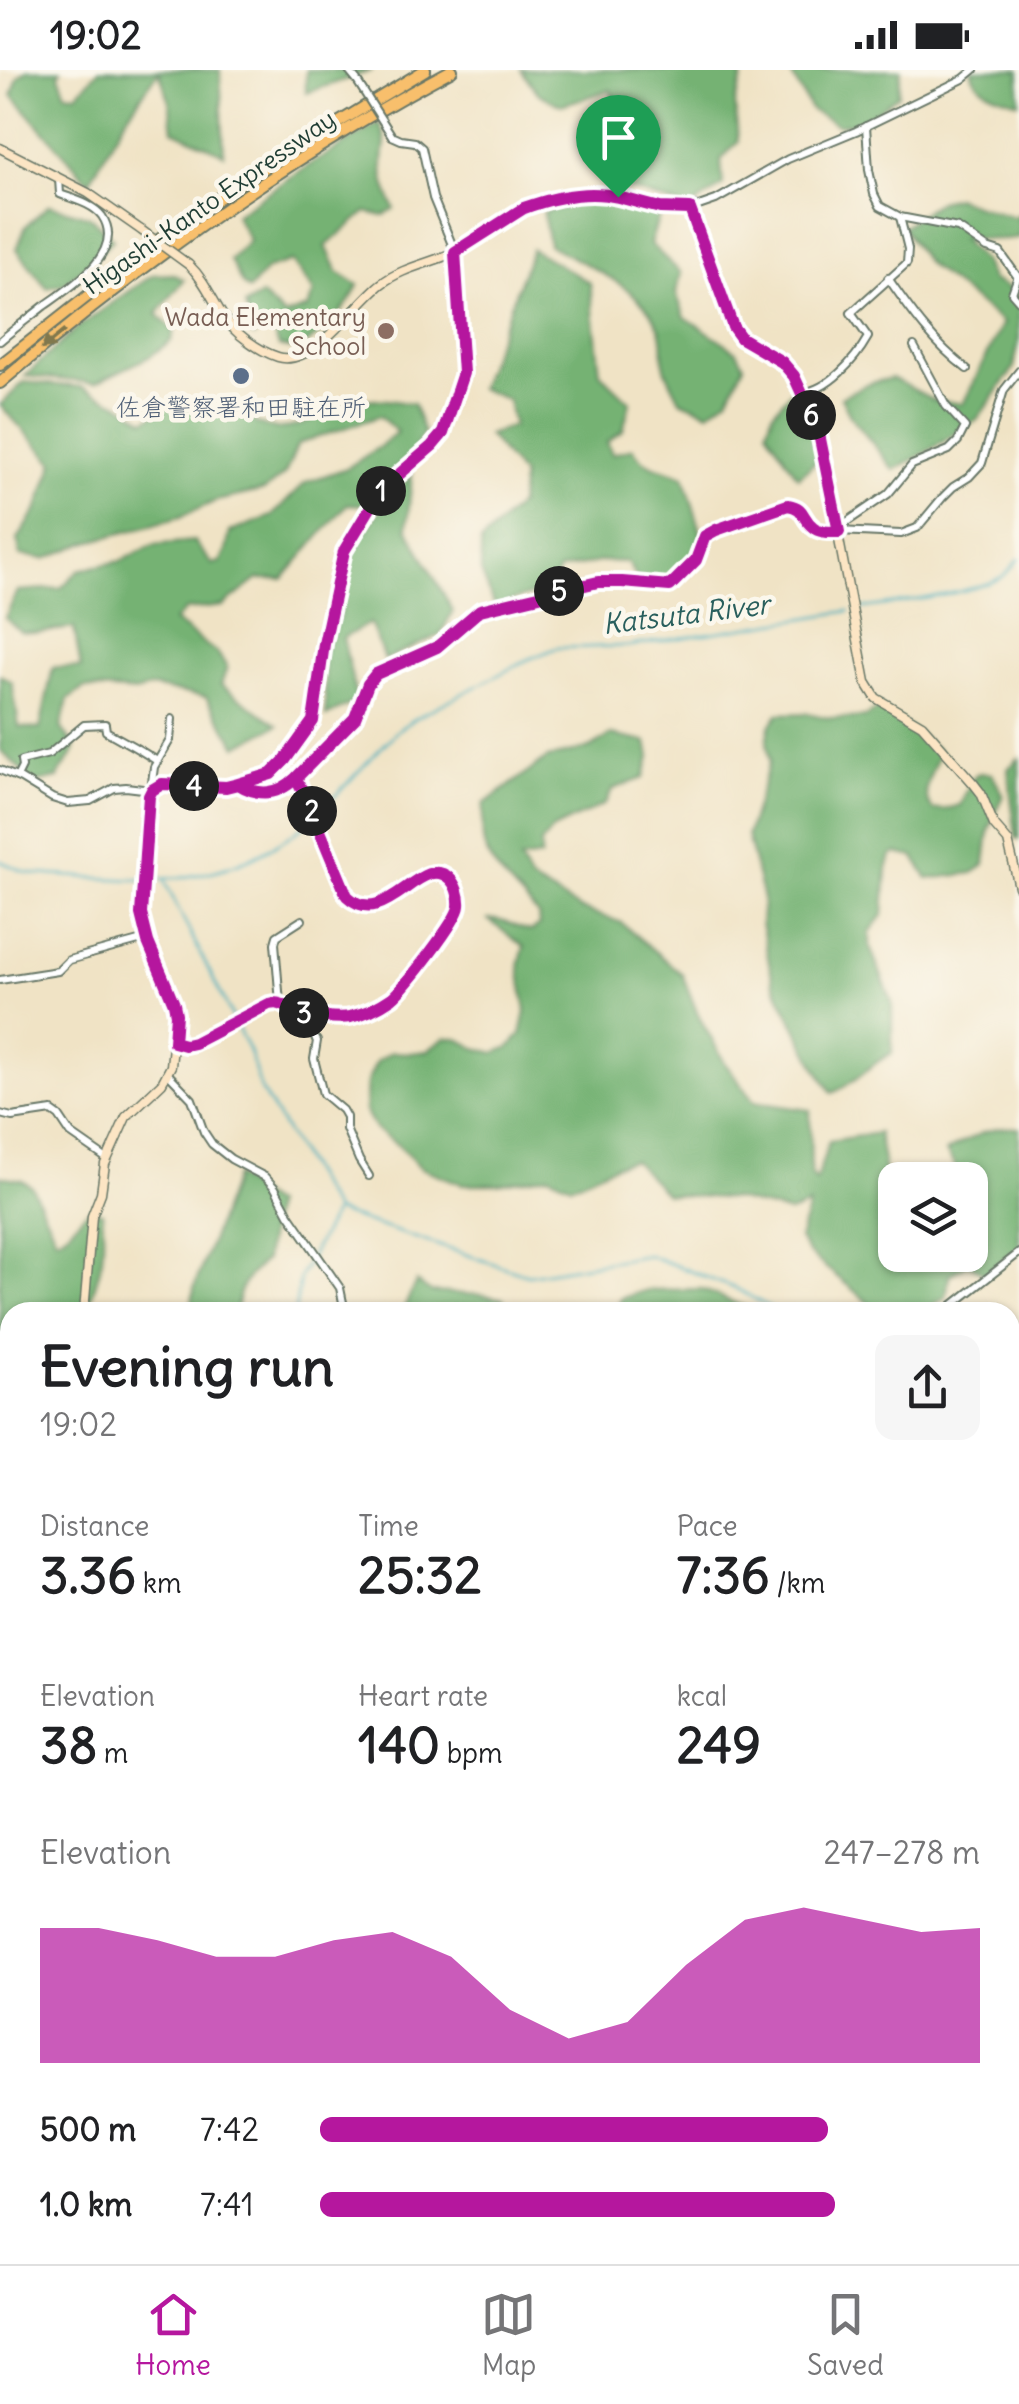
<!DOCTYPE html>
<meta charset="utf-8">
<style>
body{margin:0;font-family:Delius,"Klee One",sans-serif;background:#f6f6f6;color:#202124;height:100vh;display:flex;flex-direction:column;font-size:38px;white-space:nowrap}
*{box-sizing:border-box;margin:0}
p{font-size:32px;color:#757577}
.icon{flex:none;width:55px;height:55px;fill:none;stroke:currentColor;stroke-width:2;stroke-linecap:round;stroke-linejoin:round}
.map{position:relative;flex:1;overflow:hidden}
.sheet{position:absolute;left:0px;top:1232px;width:1020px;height:962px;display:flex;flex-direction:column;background:#fff;border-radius:30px 30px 0 0;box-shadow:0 2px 8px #0004}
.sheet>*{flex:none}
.controls{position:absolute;left:878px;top:1092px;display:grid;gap:20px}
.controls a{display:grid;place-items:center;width:110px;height:110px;border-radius:20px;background:#fff;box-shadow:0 2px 8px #0004;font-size:50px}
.pin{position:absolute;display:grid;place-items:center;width:85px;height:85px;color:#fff;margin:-102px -42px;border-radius:50% 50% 50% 0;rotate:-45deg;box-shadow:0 0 10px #0007}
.pin .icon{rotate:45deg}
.km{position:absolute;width:50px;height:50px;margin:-25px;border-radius:50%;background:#222;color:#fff;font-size:28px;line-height:50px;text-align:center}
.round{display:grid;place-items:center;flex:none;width:105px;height:105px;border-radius:20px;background:#f6f6f6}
.headline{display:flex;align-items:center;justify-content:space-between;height:170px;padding:0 40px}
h1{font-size:55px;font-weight:800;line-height:75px}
.metrics{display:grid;grid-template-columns:repeat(3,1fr);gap:15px;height:170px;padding:10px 40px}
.metrics div{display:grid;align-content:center}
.metrics b{font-size:50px;font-weight:800}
.metrics small{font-size:28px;font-weight:400}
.metrics p{font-size:28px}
.chart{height:280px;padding:20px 40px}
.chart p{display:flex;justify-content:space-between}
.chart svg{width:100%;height:180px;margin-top:10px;fill:#b5179e;opacity:.7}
ul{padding:0 40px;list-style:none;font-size:32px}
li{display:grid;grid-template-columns:160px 120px 1fr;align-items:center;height:75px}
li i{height:25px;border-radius:12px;background:#b5179e}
.status{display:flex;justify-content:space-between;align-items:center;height:70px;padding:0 50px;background:#fff;direction:ltr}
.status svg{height:28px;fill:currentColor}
.dock{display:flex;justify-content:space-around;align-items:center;height:140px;border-top:2px solid #e0e0e0;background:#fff;font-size:28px;color:#757577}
.dock a{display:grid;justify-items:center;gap:5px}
.dock .selected{color:#b5179e}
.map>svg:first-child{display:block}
.forest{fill:#75b273;stroke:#4a7854;stroke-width:2.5}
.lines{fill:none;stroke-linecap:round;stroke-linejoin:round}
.stream{stroke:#40aebd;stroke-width:2.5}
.street-casing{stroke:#687767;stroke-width:10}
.secondary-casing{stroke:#687767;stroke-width:11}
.highway-casing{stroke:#687767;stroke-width:14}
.street{stroke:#fff;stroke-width:6}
.secondary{stroke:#fce5c4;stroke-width:8}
.highway{stroke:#f8bf6c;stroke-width:10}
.street-bridge-casing{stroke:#687767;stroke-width:10;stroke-linecap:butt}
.secondary-bridge-casing{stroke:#687767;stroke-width:11;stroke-linecap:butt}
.street-bridge{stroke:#fff;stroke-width:6}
.secondary-bridge{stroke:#fce5c4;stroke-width:8}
.oneway{fill:#81784d}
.route-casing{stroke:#fff;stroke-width:20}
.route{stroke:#b5179e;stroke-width:12}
.education-dot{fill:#8d6e63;stroke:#fbf7ec;stroke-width:4}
.service-dot{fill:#5c6f8a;stroke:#fbf7ec;stroke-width:4}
.labels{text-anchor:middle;stroke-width:9;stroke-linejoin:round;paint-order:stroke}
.street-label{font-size:25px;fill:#1f3d34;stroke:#fbf7ec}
.education-label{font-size:25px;fill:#785e54;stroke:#fbf7ec;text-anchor:end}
.service-label{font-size:25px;fill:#4e5e75;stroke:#fbf7ec}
.water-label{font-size:28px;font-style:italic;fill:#295f5d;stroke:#fbf7ec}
</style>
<div class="status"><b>19:02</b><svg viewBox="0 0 49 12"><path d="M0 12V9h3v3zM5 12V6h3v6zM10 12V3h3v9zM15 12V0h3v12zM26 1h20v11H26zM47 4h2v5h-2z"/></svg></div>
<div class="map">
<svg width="1019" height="2194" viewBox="0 0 1019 2194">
<rect width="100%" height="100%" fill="#fbf7ec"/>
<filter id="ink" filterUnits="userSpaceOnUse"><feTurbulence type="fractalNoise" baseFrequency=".01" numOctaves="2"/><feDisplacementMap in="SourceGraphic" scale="20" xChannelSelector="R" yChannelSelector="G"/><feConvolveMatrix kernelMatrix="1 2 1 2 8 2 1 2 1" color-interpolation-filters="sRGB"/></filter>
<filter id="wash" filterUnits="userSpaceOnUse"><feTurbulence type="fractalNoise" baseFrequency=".0048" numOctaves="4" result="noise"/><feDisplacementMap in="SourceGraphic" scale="40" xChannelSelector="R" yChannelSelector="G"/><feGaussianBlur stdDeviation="2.25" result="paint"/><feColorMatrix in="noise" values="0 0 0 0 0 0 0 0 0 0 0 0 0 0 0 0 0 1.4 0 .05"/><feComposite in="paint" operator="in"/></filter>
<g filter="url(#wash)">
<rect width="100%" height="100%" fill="#f0e3c5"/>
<g class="forest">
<path d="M 27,0 L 61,0 L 59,5 L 66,23 L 77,24 L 99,0 L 220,0 L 224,84 L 173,60 L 169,30 L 159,1 L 125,49 L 89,112 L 12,25 L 18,7 Z"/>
<path d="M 306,0 L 373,0 L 306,23 Z"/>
<path d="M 521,0 L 742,0 L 742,9 L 735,33 L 738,71 L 721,90 L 723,115 L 690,139 L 606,112 L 619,64 L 611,20 L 561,35 L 539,24 Z"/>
<path d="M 789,0 L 901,0 L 898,25 L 862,52 L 838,55 L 811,40 Z"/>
<path d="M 971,0 L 1019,0 L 1019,32 C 999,26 976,22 971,0 Z"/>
<path d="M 379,53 C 389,75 384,71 383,92 C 382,109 388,124 395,139 L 383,146 L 366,142 L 326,176 L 338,202 L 358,215 C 350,235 317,274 295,278 C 291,279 283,277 279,276 L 272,259 L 263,256 L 254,266 L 241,256 L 249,247 L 245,236 L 261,225 L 284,246 L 308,238 L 314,222 L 292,191 L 267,199 L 249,220 L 242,214 L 230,190 L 249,170 L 235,145 L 290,107 Z"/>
<path d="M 956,127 L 974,135 L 1014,147 L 1019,144 L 1019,167 C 1006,172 978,167 961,169 L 983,191 L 992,210 L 1011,219 L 1019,230 L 1019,268 L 1014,298 L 977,350 L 925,383 L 894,400 L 851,347 L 841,327 L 867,314 L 892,308 L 934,330 L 963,334 L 1003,253 L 926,193 L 902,157 L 939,131 Z"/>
<path d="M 591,130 L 660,143 L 650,174 L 681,203 L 676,223 L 685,247 L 737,281 L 744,295 L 729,327 L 709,342 L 680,330 C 674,317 664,302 663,287 C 662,276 664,268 659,257 C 642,217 585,195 549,175 L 543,142 Z"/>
<path d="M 49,135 L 91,147 L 113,169 L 96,187 L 64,214 L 47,218 L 17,179 L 26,156 Z"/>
<path d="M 532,179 L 590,213 L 600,303 L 630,332 L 623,360 L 607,372 L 612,384 L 633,378 C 645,399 664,397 684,406 L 702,465 L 689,491 L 669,510 L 637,509 L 627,492 L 603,491 L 559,500 L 550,519 L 495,536 L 481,502 L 481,472 L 519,435 L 522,406 L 488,365 L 513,356 L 508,330 L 479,318 Z"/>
<path d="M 174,204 L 184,210 L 157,244 L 174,261 L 171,271 L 149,287 L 95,313 L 25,306 L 77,258 L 134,218 L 153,205 Z"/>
<path d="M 24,312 L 83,317 L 128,338 L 145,350 L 181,329 L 203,348 C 207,345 210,340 215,338 C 229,331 254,357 272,358 C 305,361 323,340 351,332 C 372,326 393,331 413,334 L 424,363 L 412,384 L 372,421 L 365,435 L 347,434 L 283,509 L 258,509 L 223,536 L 185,540 L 174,551 L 218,584 L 227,597 L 221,615 L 278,655 L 237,676 L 206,627 L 151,617 L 138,622 L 84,618 L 68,630 L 61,657 L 75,678 C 72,690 62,696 58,708 L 34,713 L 0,680 L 0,605 L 12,612 L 19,657 L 40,659 L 53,597 L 81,598 L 74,558 L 37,563 L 21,562 L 5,548 L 18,521 L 61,518 L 79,500 L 121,491 L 153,475 L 194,471 L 212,494 L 220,492 L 226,481 L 230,462 L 272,446 L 306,412 L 347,398 L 381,376 L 397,362 L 380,346 L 298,374 L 285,404 L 265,420 L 216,431 L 180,447 L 85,473 L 45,489 L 20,485 L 18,469 L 37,440 L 54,393 L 0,335 Z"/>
<path d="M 793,319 L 807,342 L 819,389 L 798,407 L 767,360 L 773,342 Z"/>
<path d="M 412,404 L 407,458 L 453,541 L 440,565 L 385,590 L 370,553 L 343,568 L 357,631 L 326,646 L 323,583 L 339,546 L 345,494 L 376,445 Z"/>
<path d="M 879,638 L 918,664 L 939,682 C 933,704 917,720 933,740 L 947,739 L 960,735 L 973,708 L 979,703 L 992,704 L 1003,725 L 989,760 L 985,794 L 973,803 L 928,809 L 914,787 L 896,783 L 891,786 L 887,799 L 884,844 L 870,862 L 870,877 L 892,932 L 892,983 C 869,994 855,1014 832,1023 L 817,999 L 773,912 L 761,853 L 763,829 L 747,765 L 770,691 L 767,672 L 770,656 L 778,644 L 807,643 L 829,648 L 852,648 L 865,647 Z"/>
<path d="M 611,665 L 647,672 L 650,687 L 644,708 L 613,719 L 605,734 L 553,759 L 541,774 L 541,787 L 520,790 L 530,810 L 580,839 L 620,852 L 682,904 L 698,945 L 725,993 L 754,1032 L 810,1040 L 811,1105 L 816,1111 L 829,1071 L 878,1063 L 885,1102 L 895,1127 L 895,1185 L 970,1185 L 970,1110 L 964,1110 L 946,1082 C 973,1067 987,1056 1019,1058 L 1019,1178 L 984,1204 L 969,1194 L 949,1205 L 946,1227 L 928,1238 L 874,1237 L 808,1183 L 799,1169 L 809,1135 L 790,1143 L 735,1129 L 666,1124 L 633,1090 C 610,1094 593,1107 571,1115 L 549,1105 L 497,1114 L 462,1114 L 421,1098 L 399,1076 L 375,1059 L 365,1040 L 367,1012 L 377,991 L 392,982 L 410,983 L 427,981 L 445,968 L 457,968 L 476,978 L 495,983 L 510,977 L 521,964 L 526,942 L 519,895 L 524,877 L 489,850 C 504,848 516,859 532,861 L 539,855 L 538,845 C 523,826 489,798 484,775 C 481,762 483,747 484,734 L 548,688 L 590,678 Z"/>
<path d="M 1019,688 L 1019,769 L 1016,768 L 1008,699 Z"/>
<path d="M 0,1106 L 22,1110 L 32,1117 L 56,1168 C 72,1164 77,1146 91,1139 L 102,1142 C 106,1186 101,1201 86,1242 L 10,1242 L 10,1320 L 0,1316 Z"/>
<path d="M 235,1106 L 273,1135 L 265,1190 C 247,1206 238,1218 236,1242 L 191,1242 L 194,1218 Z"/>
<path d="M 416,1212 L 431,1222 L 483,1225 L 503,1229 L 512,1242 L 409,1242 L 404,1238 Z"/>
<path d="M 701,1219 L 757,1242 L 616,1242 L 621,1228 L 647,1220 Z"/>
<path d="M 1019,1857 L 1019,1905 L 1011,1904 L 1010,1858 Z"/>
<path d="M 10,2018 L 10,2073 C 0,2053 0,2042 6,2019 Z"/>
<path d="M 1010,2090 L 1019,2099 L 1019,2194 L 964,2194 L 963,2185 L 1010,2185 Z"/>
<path d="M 0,2119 L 10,2134 L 10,2177 L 0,2166 Z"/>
</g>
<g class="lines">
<g class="stream">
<path d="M 857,539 C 889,534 979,523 1003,506 C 1009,501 1014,494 1019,489"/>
<path d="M 317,745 L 399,659 L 419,646 L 529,589 L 557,578 L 630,576 L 849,541"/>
<path d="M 0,791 L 25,802 L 36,804 C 144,811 221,824 311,750"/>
<path d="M 164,810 L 249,981 L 261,1020 L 334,1141 L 528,1205 L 648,1185 L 739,1220 L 778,1242"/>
<path d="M 295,1242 L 300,1207 L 334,1142"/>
<path d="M 1010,1352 L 1019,1355"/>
<path d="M 0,1923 L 10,1906"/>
</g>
</g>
</g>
<g filter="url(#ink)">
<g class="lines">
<g class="street-casing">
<g id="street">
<path d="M 348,0 L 357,11"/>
<path d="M 866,56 L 869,100 L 874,124 L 880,136 L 900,147 L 958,158 L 987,178 L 1000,182 L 1017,206"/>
<path d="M 690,139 L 716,130 L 788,89 L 856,61 L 963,9 L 974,0"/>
<path d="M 1018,206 L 1012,223 L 1019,231"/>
<path d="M 888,208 C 912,243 934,274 967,299"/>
<path d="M 0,271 C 14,259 29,248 44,236 C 68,219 127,183 102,146 C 93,134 73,129 60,124 L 59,109"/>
<path d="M 801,323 C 829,320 855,290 868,267 L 851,243 L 907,193 L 908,179 L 900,147"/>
<path d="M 838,458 L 888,424 L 912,395 L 949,380 L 958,371 L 965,357 L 946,336 L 914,276"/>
<path d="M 0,700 L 21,709 L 52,728 L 68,733 L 90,731 L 114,718 L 126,717 L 151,720 L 154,697 L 170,670 L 172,649"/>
<path d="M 17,707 L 22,697 L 21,691 L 49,684 L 84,655 L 105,654 L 106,661 C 123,671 140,679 157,691"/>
<path d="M 238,714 C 256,725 271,726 289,714 L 355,647 L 368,615 L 376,605 L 437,577 L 479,540 L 598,512 L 621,511 L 670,516 L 695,490 L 705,466 L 716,460 L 788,435 C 804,436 805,453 818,460 L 901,464 L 917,458 L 942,428 L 953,417 L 969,407 L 982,393 L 1004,320 L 1019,301"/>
<path d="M 142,826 L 149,726 L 151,720 L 162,714 L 225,717 L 257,710 L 271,704 L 285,691 L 313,651 L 324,574 L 345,481 L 381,420 L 432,377 L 443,363 L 463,303 L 455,182 L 433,128 L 422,78 L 415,72 L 401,70 L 392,66"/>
<path d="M 0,910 L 58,901 L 69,890 L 146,869"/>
<path d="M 280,933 L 275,873 L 277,866 L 302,850"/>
<path d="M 295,942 C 310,944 327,948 342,948 C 401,947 424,882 457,846 C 463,826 452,795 426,804 C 418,807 413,814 407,819 C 391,833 364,842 347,826 L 313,744 L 295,707"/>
<path d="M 174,972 L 185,975 L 194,973 L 269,934 C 292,930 306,953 317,971 L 314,989 L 323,1024 L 342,1040 L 346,1047 L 346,1059 L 359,1090 L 369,1106"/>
<path d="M 168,1004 L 192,1029 L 204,1062 L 212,1074 L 231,1089 L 265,1107 L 275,1118 L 289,1144 L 340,1218 L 345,1242"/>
<path d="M 0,1044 L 12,1047 L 52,1041 L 59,1046 L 71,1064 L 107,1089"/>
<path d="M 944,1242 L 1019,1183"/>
<path d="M 1010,1458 L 1019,1434"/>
<path d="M 1010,1937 L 1019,1962"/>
<path d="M 0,1987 L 10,1992"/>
<path d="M 1010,2063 L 1019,2064"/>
<path d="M 847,2185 L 853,2194"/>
<path d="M 721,2194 L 723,2185"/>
</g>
</g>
<g class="secondary-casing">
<g id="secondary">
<path d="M 0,78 L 88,123 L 141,160"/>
<path d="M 189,195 C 204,209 212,229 223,246 C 234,263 259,281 278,287 C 313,298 356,233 381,214 C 404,196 434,193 459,180 C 482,169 503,152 524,138 C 547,129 578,120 603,124 C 636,128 655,141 690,139 L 733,257 L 741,268 L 749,274 L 787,297 L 818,359 L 866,612 L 876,628 L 922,655 L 974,714 L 981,723 L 994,755 L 1008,771 L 1019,817"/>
<path d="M 84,1242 L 92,1146 L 101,1123 L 105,1094 L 126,1047 L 162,1013 L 171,996 L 176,945 L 174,933 L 147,872 L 142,854 L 142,826"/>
<path d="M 0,1360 L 10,1352"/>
</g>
</g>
<g class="highway-casing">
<g id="highway">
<path d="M 0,295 L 169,162 L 254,104 L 425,0"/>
<path d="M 0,313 C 139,195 290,86 452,0"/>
</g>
</g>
<use href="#street" class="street"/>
<use href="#secondary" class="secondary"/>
<use href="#highway" class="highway"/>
<g class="street-bridge-casing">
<path id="street-bridge" d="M 357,11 L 392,66"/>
</g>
<g class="secondary-bridge-casing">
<path id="secondary-bridge" d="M 141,160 L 189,195"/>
</g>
<use href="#street-bridge" class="street-bridge"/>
<use href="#secondary-bridge" class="secondary-bridge"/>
</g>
<defs><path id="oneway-solid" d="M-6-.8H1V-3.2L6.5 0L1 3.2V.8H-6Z" transform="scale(2.5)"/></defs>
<use class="oneway" href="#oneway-solid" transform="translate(53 270) rotate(141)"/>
</g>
<g class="lines" filter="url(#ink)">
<g class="route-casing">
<path id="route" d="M 618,127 C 587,119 554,127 524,138 L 455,182 L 463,303 L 443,363 L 432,376 L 381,420 L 344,481 L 324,574 L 313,651 L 285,690 L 271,704 L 238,714 C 259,727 278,725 296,708 L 313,744 L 347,826 C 385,862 421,782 449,808 C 456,814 460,827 459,836 C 458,850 405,917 392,928 C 379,937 365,944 350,947 C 339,949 307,946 297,942 C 285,938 283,931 269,934 L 194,973 L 185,975 L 174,972 L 176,944 L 174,934 L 148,872 L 141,844 L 149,726 L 152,720 L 162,714 L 226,717 L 238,714 C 259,727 278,725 296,708 L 355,648 L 368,614 L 376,604 L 437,577 L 480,540 L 598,512 L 622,512 L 670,516 L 696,490 L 705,466 L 716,460 L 788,435 C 806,438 801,448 813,457 C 819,463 831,462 839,462 L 818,359 L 794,306 L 782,292 L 741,268 L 733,257 L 690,139 L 660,138 L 618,127"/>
</g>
<use href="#route" class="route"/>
</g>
<circle class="education-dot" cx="386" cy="261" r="10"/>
<circle class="service-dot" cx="241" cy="306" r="10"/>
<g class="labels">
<g class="street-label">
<text transform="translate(209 132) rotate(-35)" y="9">Higashi-Kanto Expressway</text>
</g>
<g class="education-label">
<text x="366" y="256">Wada Elementary<tspan x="366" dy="29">School</tspan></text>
</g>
<g class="service-label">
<text x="241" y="346">佐倉警察署和田駐在所</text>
</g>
<g class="water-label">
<text transform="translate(686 544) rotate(-7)" y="10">Katsuta River</text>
</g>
</g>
</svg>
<div class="controls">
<a><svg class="icon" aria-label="layers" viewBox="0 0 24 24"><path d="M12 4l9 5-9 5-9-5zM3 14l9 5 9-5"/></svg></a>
</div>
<div class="pin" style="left:618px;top:127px;background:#1e9e55"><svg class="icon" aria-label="arrive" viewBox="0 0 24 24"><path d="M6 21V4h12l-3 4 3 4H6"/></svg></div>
<b class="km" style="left:381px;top:421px">1</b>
<b class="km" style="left:312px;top:741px">2</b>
<b class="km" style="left:304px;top:943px">3</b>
<b class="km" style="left:194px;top:716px">4</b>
<b class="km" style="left:559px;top:521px">5</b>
<b class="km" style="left:811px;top:345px">6</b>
<section class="sheet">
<div class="headline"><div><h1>Evening run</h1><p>19:02</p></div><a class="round"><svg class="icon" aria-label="share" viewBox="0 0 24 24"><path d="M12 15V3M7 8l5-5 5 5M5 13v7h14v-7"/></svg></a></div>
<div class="metrics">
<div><p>Distance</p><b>3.36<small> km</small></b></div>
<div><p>Time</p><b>25:32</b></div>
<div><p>Pace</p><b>7:36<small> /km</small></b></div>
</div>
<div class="metrics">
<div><p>Elevation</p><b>38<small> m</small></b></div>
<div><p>Heart rate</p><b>140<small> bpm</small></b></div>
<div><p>kcal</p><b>249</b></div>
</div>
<div class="chart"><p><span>Elevation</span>247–278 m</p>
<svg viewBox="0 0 160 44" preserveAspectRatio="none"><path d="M0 44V11L10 11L20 14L30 18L40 18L50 14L60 12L70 18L80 31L90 38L100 34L110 20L120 9L130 6L140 9L150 12L160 11V44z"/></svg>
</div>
<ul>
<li><b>500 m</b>7:42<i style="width:77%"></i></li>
<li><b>1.0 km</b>7:41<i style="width:78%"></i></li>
</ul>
</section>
</div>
<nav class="dock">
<a class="selected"><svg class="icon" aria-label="home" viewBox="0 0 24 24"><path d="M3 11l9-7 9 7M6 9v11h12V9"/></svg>Home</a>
<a><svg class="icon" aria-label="map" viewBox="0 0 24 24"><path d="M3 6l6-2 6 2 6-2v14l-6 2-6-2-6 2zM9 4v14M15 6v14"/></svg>Map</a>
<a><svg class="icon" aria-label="saved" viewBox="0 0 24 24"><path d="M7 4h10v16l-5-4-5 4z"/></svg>Saved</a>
</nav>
